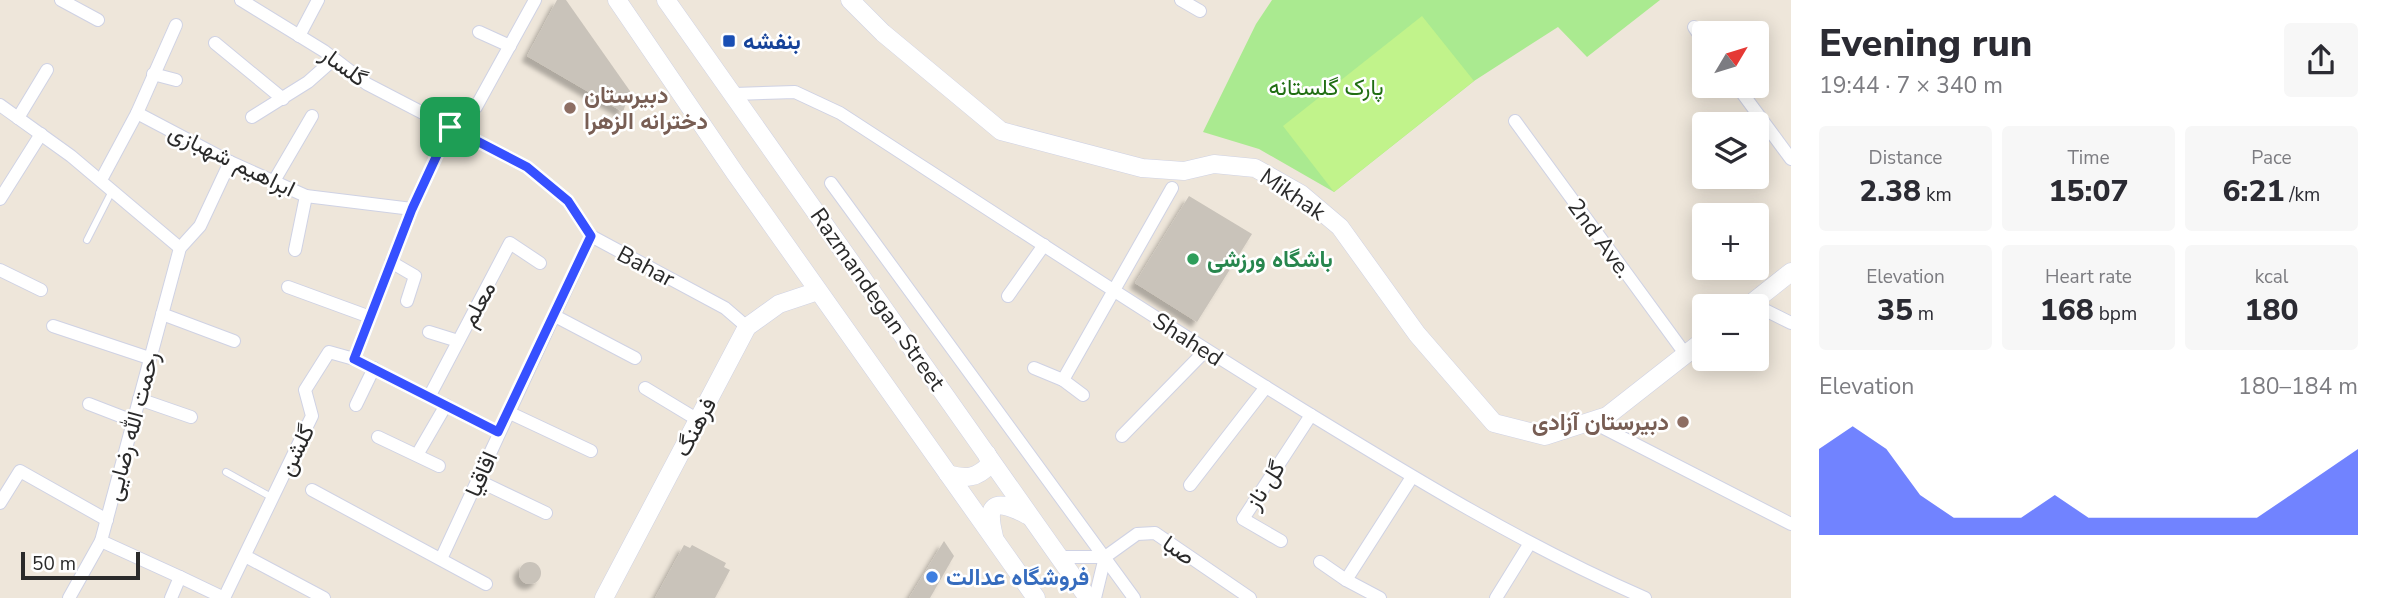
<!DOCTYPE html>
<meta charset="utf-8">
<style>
body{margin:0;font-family:"Nunito Sans",Vazirmatn,sans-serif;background:#f7f7f7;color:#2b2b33;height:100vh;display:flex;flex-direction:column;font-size:26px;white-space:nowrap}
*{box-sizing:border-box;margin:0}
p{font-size:23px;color:#7c7c81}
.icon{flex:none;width:38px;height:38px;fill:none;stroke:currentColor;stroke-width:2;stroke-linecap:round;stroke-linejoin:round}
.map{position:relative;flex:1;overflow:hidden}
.details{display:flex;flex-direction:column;background:#fff;width:595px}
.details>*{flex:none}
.needle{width:46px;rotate:52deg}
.buttons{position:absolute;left:1692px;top:21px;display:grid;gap:14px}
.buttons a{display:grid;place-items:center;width:77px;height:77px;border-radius:7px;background:#fff;box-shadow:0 4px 18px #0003;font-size:35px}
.scale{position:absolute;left:21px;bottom:18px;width:119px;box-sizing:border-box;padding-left:7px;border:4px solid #2a2a2a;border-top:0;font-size:19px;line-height:24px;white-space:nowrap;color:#2a2a2a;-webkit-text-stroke:5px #fff;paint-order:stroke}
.pin{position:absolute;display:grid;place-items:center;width:60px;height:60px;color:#fff;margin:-30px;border-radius:14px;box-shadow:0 4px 10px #0006}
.round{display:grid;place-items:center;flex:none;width:74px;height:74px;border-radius:7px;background:#f7f7f7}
.head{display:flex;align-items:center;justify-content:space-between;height:119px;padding:0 28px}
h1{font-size:38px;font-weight:800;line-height:52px}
.metrics{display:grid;grid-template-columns:repeat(3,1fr);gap:10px;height:119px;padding:7px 28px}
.metrics div{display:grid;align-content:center;border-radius:7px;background:#f7f7f7;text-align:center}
.metrics b{font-size:30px;font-weight:800}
.metrics small{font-size:19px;font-weight:400}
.metrics p{font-size:19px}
.chart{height:196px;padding:14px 28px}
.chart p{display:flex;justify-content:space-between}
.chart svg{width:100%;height:126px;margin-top:7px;fill:#3650ff;opacity:.7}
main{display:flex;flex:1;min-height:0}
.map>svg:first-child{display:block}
.green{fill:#aaea90}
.pitch{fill:#c1f38b}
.building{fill:#c9c3ba;filter:url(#shadow)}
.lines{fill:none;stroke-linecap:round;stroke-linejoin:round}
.lane-casing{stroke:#cfd2e4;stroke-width:8}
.street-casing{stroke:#cfd2e4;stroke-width:14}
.secondary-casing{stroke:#cfd2e4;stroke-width:19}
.lane{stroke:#fff;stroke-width:6}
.street{stroke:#fff;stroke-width:12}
.secondary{stroke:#fff;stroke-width:18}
.route-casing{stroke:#fff;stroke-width:14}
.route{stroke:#3650ff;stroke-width:9}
.transit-dot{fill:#1a4fb4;stroke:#fff;stroke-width:2.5}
.education-dot{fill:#8d6e63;stroke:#fff;stroke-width:2.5}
.leisure-dot{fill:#2e9e5b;stroke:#fff;stroke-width:2.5}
.shop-dot{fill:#3f7fe0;stroke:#fff;stroke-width:2.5}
.labels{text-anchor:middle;stroke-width:5;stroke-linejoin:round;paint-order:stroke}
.transit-label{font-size:23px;font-weight:bold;fill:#164399;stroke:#fff;text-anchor:start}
.street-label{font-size:23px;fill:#2a2a2a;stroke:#fff}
.park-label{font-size:23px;fill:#206e12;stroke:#fff}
.education-label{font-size:23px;font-weight:bold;fill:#785e54;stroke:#fff;text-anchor:start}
.leisure-label{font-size:23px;font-weight:bold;fill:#27864d;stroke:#fff;text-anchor:start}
.shop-label{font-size:23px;font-weight:bold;fill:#366cbe;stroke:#fff;text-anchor:start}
</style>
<main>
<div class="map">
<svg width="1791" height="598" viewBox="0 0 1791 598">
<defs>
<filter id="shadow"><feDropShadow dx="-5.5" dy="5.5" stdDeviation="2" flood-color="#0004"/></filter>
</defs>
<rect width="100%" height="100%" fill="#eee6da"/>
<path class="green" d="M 1272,0 L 1660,0 L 1587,57 L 1558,27 L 1474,81 L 1334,192 L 1259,149 L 1203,132 L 1256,24 Z"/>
<path class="pitch" d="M 1422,16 L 1474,81 L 1334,192 L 1283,126 Z"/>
<g class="building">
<path d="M 557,0 L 566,0 L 630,91 L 623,112 L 527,56 Z"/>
<path d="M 1189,196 L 1252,234 L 1197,322 L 1135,283 Z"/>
<path d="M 944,541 L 954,556 L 930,598 L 909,598 Z"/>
<path d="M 684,545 L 690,548 L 692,545 L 726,563 L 724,567 L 730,570 L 715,598 L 655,598 Z"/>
<circle cx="530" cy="573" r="11"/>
</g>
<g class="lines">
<g class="lane-casing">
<g id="lane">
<path d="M 87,240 L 112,191"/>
<path d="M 226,472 L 273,498"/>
</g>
</g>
<g class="street-casing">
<g id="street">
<path d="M 61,0 L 98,20"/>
<path d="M 241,0 L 324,51 L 367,84 L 527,167 L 568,201 L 591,236 L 725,308 L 747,327"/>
<path d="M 1181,0 L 1200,11"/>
<path d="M 1694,27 L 1704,42"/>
<path d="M 479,32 L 510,46"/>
<path d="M 299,36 L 318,0"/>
<path d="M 215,43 L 283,99"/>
<path d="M 153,74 L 176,80"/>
<path d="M 1737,86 L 1791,159"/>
<path d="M 734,94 L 795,92 L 840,113 C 994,213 1147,314 1303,410 C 1414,478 1525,546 1645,598"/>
<path d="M 0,105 L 71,156 L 180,248"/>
<path d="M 137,113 L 230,162 L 306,196 L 412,209"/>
<path d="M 252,117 L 308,82 L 334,59"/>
<path d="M 18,118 L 47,70"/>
<path d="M 1515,121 L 1686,355"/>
<path d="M 101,180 L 137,113 L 176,25"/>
<path d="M 274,181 L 312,116"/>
<path d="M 831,183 L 1134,598"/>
<path d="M 0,199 L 41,134"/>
<path d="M 295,250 L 306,196"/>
<path d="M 391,262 L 415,276 L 407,301"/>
<path d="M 0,270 L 41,290"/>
<path d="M 288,287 L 370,317"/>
<path d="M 1008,296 L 1044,245"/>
<path d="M 1751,303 L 1791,323"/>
<path d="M 162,314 L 234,341"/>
<path d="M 555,316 L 635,358"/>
<path d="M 53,326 L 149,358"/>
<path d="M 429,332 L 458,341"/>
<path d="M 354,359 L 498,432"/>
<path d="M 1034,368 L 1063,380 L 1083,395"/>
<path d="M 1063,380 L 1172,188"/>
<path d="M 645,388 L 698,420"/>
<path d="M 429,397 L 510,243 L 540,263"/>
<path d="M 139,399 L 191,417"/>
<path d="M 89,404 L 133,421"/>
<path d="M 356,405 L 374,368"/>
<path d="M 508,412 L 591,451"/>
<path d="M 1592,422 L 1791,524"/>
<path d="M 1122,436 L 1206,350"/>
<path d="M 378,437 L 439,466"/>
<path d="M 417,455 L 446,405"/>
<path d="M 479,481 L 546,513"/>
<path d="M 1190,485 L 1266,387"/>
<path d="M 312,490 L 486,584"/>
<path d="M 0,503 L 20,471 L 107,520"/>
<path d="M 101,541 L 180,577"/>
<path d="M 1281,541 L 1243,519 L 1311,415"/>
<path d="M 245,556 L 324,598"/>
<path d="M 1060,557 L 1105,557 L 1137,534 L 1155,533 L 1250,598"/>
<path d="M 441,559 L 591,236"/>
<path d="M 1320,562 L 1346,580 L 1380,598"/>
<path d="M 1346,580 L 1412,477"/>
<path d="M 69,598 L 101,541 L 180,248 L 200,226 L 230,162"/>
<path d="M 171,598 L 180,577 L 224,598"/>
<path d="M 224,598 L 312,416 L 305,390 L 329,352 L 354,359 L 412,209 L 450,127 L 476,107 L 535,0"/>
<path d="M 1095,598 L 1105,557"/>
<path d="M 1496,598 L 1530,543"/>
</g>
</g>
<g class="secondary-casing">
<g id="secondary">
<path d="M 617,0 L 735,173 L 1036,598"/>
<path d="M 666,0 L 1088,598"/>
<path d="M 850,0 L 883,33 L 1001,131 L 1142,168 L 1184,171 L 1214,164 L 1255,168 L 1301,194 L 1340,227 L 1417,334 L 1494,423 L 1545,436 L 1607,416 L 1704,340"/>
<path d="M 1748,306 L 1791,272"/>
<path d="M 948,474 C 965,479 977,479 990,464 L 987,454"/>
<path d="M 994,537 C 993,531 991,525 991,519 C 989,495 1016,509 1027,515"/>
<path d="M 604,598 L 747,327 L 779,304 L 818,291"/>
</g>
</g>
<use href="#lane" class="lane"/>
<use href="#street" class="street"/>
<use href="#secondary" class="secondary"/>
</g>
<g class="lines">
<g class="route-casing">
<path id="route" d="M 450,127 L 527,167 L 568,201 L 591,236 L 498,432 L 354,359 L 412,209 Z"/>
</g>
<use href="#route" class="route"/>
</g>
<rect class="transit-dot" x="722" y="34" width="14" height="14" rx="3.5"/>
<g class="education-dot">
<circle cx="570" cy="108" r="7"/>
<circle cx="1683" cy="422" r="7"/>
</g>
<circle class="leisure-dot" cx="1193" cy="259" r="7"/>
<circle class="shop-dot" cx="932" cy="577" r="7"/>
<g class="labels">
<g class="transit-label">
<text x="743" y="49">بنفشه</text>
</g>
<g class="street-label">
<text transform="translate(344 66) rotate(36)" y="8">گلسار</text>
<text transform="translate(232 160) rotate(26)" y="8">ابراهیم شهبازی</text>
<text transform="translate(1293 194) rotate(34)" y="8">Mikhak</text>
<text transform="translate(1600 238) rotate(54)" y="8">2nd Ave.</text>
<text transform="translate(646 266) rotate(28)" y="8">Bahar</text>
<text transform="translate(878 299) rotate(55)" y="8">Razmandegan Street</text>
<text transform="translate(478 304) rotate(-62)" y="8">معلم</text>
<text transform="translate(1188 339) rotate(33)" y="8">Shahed</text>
<text transform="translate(132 426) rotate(-75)" y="8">رحمت الله رضایی</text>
<text transform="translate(695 427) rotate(-62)" y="8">فرهنگ</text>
<text transform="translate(296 450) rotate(-64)" y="8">گلشن</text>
<text transform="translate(481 474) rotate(-66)" y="8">اقاقیا</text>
<text transform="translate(1265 485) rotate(-57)" y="8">گل ناز</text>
<text transform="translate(1179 550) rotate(34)" y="8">صبا</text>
</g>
<g class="park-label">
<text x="1326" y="95">پارک گلستانه</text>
</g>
<g class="education-label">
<text x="584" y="103">دبيرستان<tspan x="584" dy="26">دخترانه الزهرا</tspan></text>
<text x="1669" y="430" text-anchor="end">دبیرستان آزادی</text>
</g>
<g class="leisure-label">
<text x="1207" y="267">باشگاه ورزشی</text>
</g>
<g class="shop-label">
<text x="946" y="585">فروشگاه عدالت</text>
</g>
</g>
</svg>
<div class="buttons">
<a><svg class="needle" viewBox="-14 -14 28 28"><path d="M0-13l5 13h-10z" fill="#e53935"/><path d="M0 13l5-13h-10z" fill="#7c7c81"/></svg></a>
<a><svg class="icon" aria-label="layers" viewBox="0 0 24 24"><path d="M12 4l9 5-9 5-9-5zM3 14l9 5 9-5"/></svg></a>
<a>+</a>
<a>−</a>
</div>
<div class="scale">50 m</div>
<div class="pin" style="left:450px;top:127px;background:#1e9e55"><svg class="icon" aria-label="arrive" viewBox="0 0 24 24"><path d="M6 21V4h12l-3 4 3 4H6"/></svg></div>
</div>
<section class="details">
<div class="head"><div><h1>Evening run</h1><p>19:44 · 7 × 340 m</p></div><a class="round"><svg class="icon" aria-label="share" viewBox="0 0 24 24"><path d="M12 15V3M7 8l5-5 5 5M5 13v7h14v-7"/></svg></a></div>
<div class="metrics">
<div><p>Distance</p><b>2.38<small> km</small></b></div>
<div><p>Time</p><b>15:07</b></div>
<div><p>Pace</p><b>6:21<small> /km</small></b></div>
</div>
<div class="metrics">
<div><p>Elevation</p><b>35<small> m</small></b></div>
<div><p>Heart rate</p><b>168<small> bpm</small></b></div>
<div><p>kcal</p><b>180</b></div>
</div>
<div class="chart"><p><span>Elevation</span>180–184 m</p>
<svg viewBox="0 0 160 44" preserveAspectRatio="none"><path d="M0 44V14L10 6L20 14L30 30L40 38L50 38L60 38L70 30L80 38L90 38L100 38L110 38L120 38L130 38L140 30L150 22L160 14V44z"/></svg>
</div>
</section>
</main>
